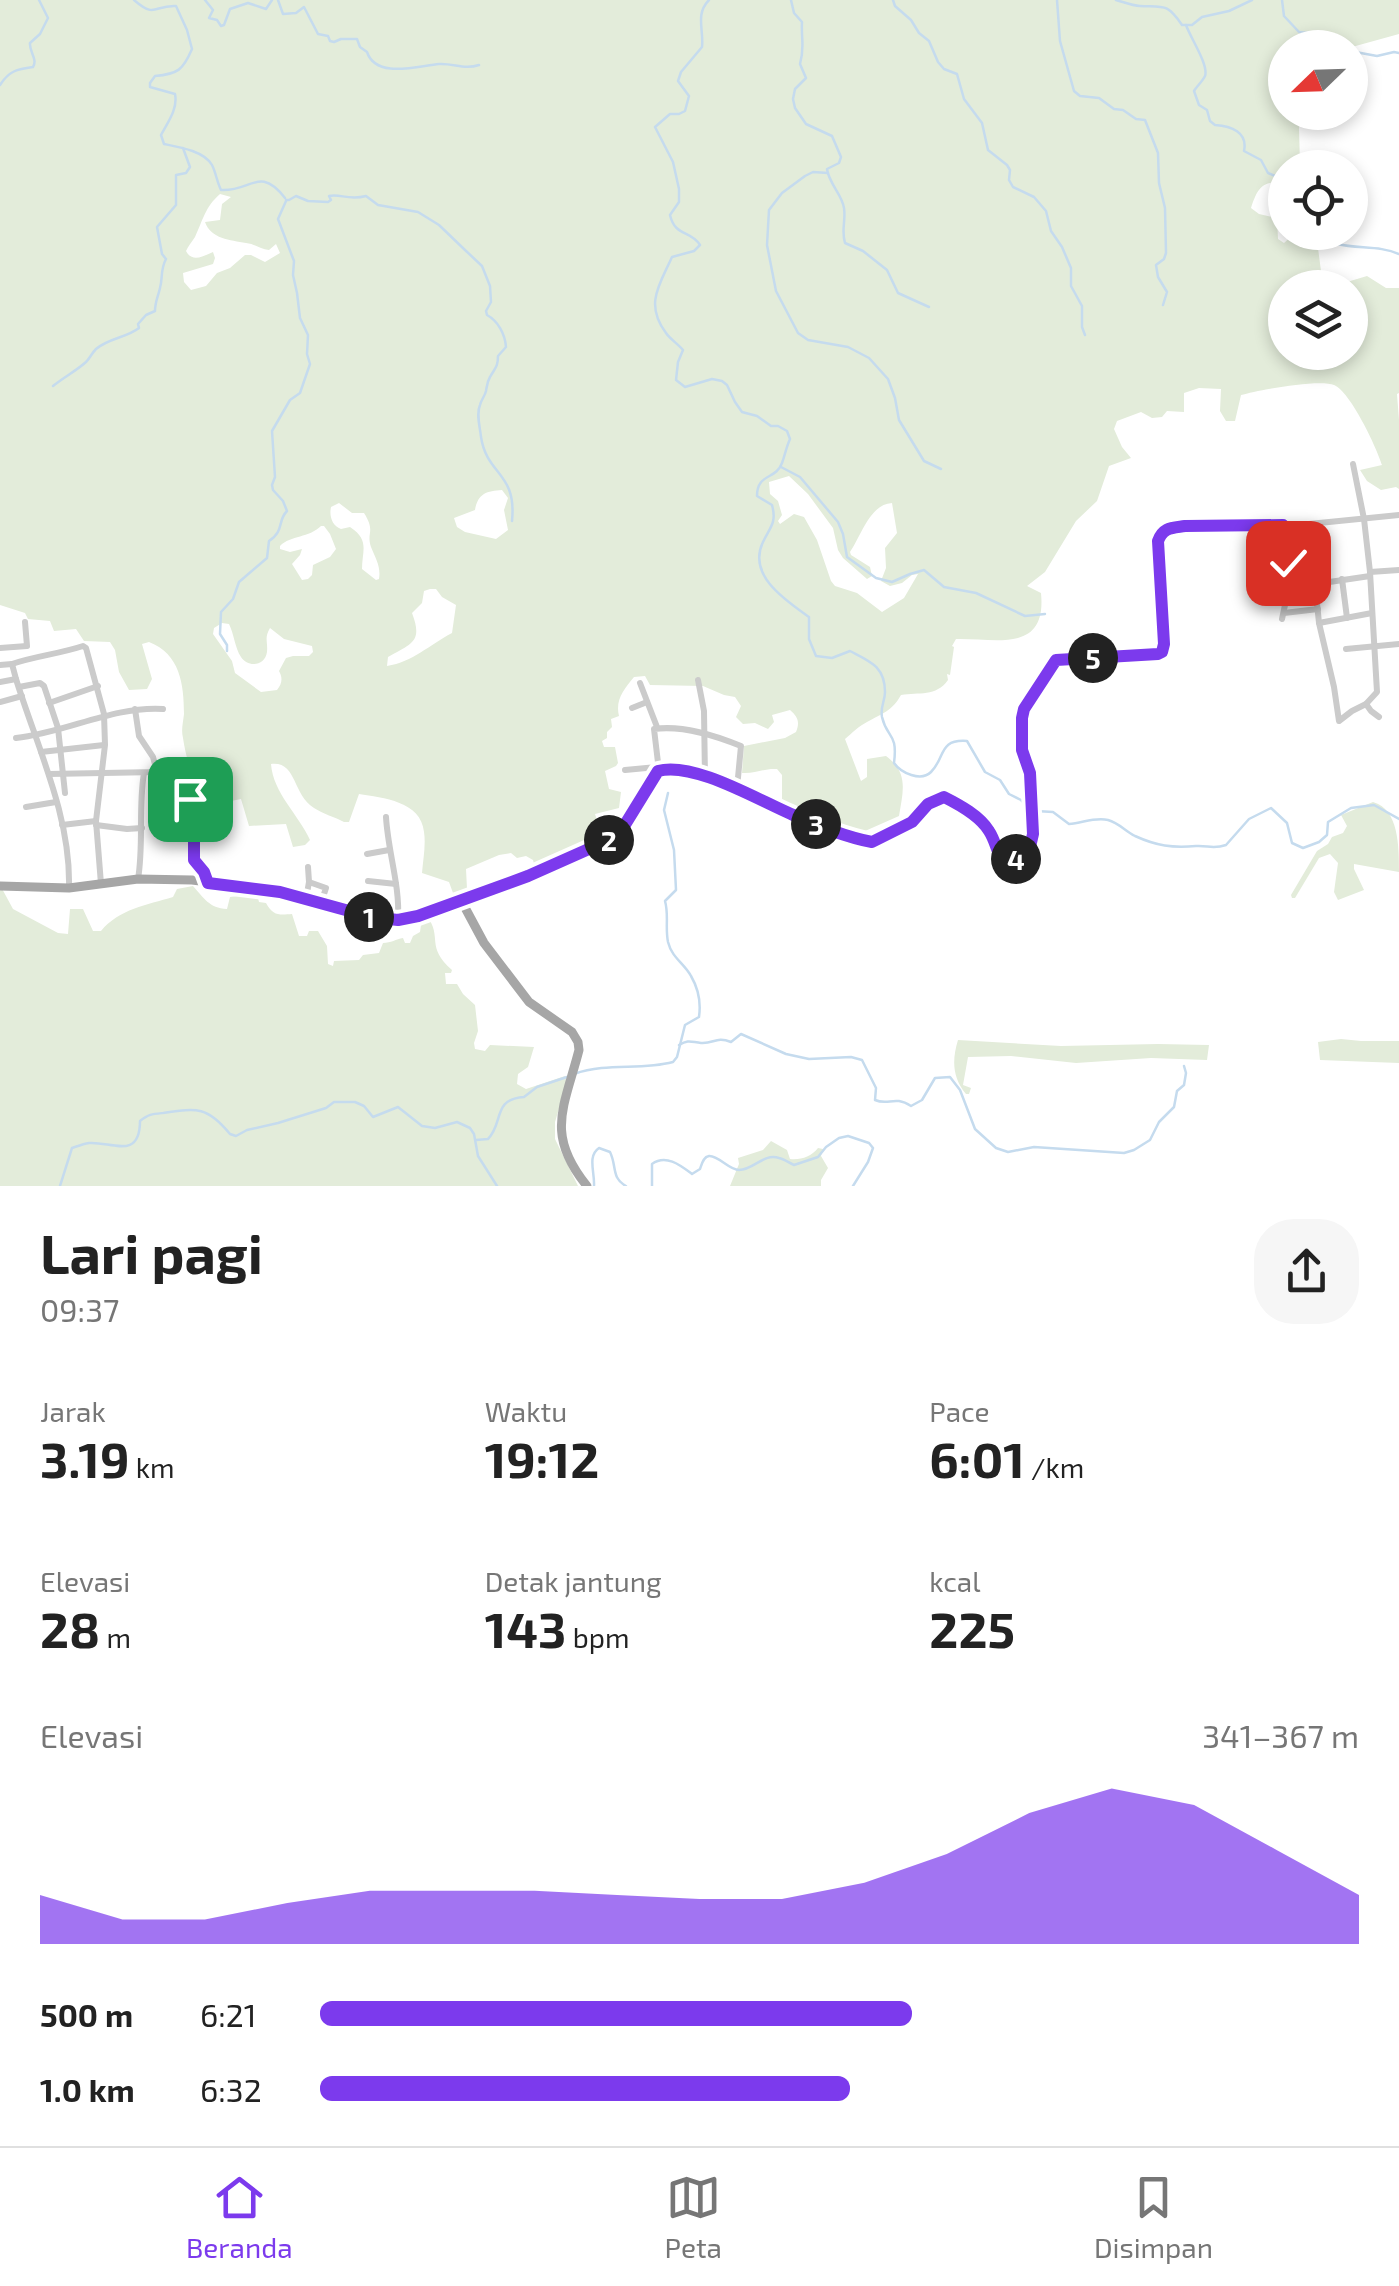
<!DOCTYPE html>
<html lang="id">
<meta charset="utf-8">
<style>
body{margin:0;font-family:"Exo 2",sans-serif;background:#f6f6f6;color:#222;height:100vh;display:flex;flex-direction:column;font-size:38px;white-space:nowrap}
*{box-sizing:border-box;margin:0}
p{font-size:32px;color:#767676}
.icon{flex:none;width:55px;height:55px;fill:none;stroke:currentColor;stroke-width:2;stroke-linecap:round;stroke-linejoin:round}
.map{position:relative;height:1186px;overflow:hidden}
.sheet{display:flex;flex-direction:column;background:#fff;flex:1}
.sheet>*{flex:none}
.needle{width:65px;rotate:247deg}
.controls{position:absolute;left:1268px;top:30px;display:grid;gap:20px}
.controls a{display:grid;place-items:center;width:100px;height:100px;border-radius:50%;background:#fff;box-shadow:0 5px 15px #0003;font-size:50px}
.pin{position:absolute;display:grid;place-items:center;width:85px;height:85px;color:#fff;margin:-42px;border-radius:20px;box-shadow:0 5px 15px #0006}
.km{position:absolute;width:50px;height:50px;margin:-25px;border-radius:50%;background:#222;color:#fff;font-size:28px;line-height:50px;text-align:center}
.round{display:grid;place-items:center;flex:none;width:105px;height:105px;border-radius:40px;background:#f6f6f6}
.head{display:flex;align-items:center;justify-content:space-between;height:170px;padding:0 40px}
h1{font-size:55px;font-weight:700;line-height:75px}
.figures{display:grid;grid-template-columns:repeat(3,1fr);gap:15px;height:170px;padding:10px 40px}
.figures div{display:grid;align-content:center}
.figures b{font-size:50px;font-weight:700}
.figures small{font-size:28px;font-weight:400}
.figures p{font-size:28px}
.chart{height:280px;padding:20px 40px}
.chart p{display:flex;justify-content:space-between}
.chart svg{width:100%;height:180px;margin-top:10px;fill:#7c3aed;opacity:.7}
ul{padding:0 40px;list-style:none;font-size:32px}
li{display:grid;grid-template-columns:160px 120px 1fr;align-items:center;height:75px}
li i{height:25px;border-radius:12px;background:#7c3aed}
.tabs{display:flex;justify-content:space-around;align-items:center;height:140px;border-top:2px solid #e0e0e0;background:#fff;font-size:28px;color:#767676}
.tabs a{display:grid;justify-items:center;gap:5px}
.tabs .on{color:#7c3aed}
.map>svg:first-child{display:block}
.green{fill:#e3ecda;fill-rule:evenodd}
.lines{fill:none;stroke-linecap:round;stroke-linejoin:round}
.stream{stroke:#c5dbee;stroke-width:2.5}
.minor{stroke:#cbcbcb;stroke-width:6}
.major{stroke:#a6a6a6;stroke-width:9}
.route-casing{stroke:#fff;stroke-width:20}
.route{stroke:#7c3aed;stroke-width:12}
</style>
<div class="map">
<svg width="1399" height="1186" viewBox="0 0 1399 1186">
<rect width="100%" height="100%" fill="#fff"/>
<g class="green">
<path d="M 0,0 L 1399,0 L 1399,34 L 1352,47 L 1327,41 L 1327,47 L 1285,48 L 1285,112 L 1332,113 L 1333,118 L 1319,115 L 1302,116 L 1299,128 L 1300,165 L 1298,167 L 1285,168 L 1285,182 C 1262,181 1258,187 1251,208 L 1259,214 L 1277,218 L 1278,239 L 1284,243 L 1295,233 L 1316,233 L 1321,271 L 1332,273 L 1347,282 L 1367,276 L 1386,288 L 1399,288 L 1399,393 L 1397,394 L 1399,420 L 1399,489 L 1396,487 L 1381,490 L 1367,481 L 1360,470 L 1382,465 C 1377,448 1350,391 1334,385 C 1319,379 1258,390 1241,395 L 1235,421 L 1226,421 L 1220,411 L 1221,389 L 1199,388 L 1184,393 L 1184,412 L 1167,411 L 1162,417 L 1152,418 L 1141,412 L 1117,421 L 1114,429 L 1122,447 L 1131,458 L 1109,466 L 1097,501 L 1076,521 L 1045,572 L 1027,586 L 1041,593 C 1047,654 996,638 956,639 L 952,646 L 954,647 L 950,675 L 947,674 L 948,680 C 936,697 919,692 901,695 C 892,711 883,713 867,722 C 859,726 852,733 845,739 L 861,781 L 867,777 L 867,759 L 886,756 C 909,773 903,791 899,816 L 856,835 L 814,815 L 803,814 L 782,803 L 782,775 L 777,769 C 764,768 755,774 742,773 L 744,746 L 785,738 L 796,732 C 800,722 798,717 790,710 L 772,715 L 774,722 L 768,729 L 755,723 L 743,724 L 736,717 L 741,706 L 735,697 L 724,695 L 703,686 L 650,685 L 645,676 L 634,677 C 624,689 615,700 619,716 L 611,719 L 612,727 L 607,732 L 607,738 L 602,741 L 604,747 L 615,747 L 618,763 L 616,766 L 605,771 L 609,789 L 621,792 L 619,808 L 595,814 L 603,839 L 611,837 L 612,843 L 604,845 L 580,844 L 559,860 L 560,865 L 537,876 L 533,860 L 526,856 L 517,858 L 511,853 L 499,855 L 466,869 L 467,889 L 453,893 L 449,882 L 422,873 C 423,860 426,845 424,832 C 421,801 383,798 359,794 L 349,822 L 344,822 C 335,817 323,814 314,808 C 292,794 297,761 271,764 C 273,793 299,815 310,840 L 305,845 L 293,847 L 286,824 L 249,826 L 241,799 L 231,801 L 201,799 C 193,779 186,759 183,738 C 181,730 183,723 184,714 C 184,684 180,654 149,642 L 142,644 L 152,679 L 147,689 L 129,690 L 119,672 L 115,650 L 110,642 L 84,641 L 76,629 L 54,631 L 50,621 L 28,619 L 25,613 L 0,605 ZM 220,194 L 231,197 L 222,204 L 220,220 L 205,222 C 211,239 230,240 246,243 C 255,244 260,249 269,250 L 276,244 L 280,253 L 265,262 L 251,255 L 245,255 L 230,268 L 217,273 L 206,286 L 191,290 L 184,282 L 183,273 L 213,264 L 215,258 L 213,252 C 204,256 192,263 186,251 C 188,246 192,242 195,237 C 203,220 205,207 220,194 ZM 1285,288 L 1350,288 L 1350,352 L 1285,352 ZM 789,476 L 808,494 L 833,528 L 838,550 L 843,558 L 867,579 L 872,576 L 870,567 L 851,555 L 850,552 C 861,536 870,504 892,503 L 897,533 L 885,548 L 886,568 L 881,581 L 890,586 L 902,583 L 912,575 L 918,574 L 904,598 L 882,612 L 857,593 L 835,586 L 831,581 L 817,540 L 804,517 L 794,514 L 780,524 L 778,521 L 782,515 L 778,501 L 770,494 L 769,482 ZM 502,490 L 508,498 L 504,510 L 508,530 L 496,539 L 465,532 L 457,527 L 454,518 L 475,510 C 478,493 487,491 502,490 ZM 339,503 L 352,513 L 364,513 C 376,532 366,532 371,547 C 376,559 381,567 379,579 L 376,580 L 362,569 C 362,551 370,540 350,527 L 341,529 C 332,526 329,516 331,507 ZM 321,526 L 324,526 L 330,534 L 336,549 L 330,557 L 313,565 L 312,575 L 308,579 L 302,580 L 292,564 L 300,555 L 302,549 L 290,552 L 280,549 L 280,546 C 291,535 309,538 321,526 ZM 430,589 L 436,589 L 442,597 L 456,605 L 452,633 C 429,645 413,662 387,666 L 388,657 C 412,643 423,642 412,613 L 422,603 L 424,591 ZM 222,623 L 229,624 C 234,634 235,648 241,657 C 248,668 265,666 267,652 C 268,641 264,638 270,628 L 284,639 L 312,646 L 313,652 L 309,656 L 293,656 L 286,658 L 279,671 C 283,678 282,684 277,690 L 261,692 L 235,673 L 232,661 L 213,634 L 214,628 Z"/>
<path d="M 1373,802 C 1399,809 1399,847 1399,872 L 1354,864 L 1354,869 L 1364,890 L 1338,900 L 1334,892 L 1338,863 L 1330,854 L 1319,858 L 1295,898 L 1292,898 L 1291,895 L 1317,851 L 1328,844 L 1332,837 L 1343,833 L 1347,826 L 1341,815 Z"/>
<path d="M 0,885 L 13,909 L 58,933 L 68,934 L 70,909 L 83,909 L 93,931 L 101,931 C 119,909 147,905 173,897 L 177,889 L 193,886 C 204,898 209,908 227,909 L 230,897 L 237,896 L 240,890 L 256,890 L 259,902 L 266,903 C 273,916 279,915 292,914 L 299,936 L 307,936 L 309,931 L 318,931 L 327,946 L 328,964 L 333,966 L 334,961 L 359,960 L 363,955 L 379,953 L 383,943 C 391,943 396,939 403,938 L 405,943 L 410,943 L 413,936 L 420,932 L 422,918 L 427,916 C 443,938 425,946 452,970 L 451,973 L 445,973 L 446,984 L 457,984 L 463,994 L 475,1005 L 478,1031 L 474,1043 L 475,1049 L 485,1051 L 490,1045 L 534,1047 L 528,1067 L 518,1074 L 517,1084 L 526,1089 L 565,1076 L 567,1082 L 555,1122 L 555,1139 L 578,1186 L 0,1186 Z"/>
<path d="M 1341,1039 L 1361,1041 L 1399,1041 L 1399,1063 L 1320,1060 L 1318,1042 Z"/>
<path d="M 958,1040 L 1061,1046 L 1158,1044 L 1209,1045 L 1207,1060 L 1151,1058 L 1076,1063 L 1011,1056 L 968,1057 L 963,1085 L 971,1088 L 969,1094 L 966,1094 C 952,1077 952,1060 958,1040 Z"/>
<path d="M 771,1141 L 787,1150 L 790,1159 C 801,1160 811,1157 818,1148 L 823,1149 L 821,1156 L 828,1168 L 821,1180 L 821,1186 L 730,1186 L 739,1164 L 738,1158 L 763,1150 Z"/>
</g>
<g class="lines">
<g class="stream">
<path d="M 134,0 C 156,19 153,5 176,6 L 187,30 L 192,49 C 183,70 178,74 155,76 L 150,83 L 150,87 L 175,94 C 178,109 168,122 161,135 L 164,144 C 179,147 204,151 212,165 C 216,173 217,182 221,190 C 251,192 259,165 285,198"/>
<path d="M 205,0 L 213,10 L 209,18 L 217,20 L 221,26 L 224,25 L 230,9 L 248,3 L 266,9 L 272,0"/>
<path d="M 278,0 L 283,14 L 296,13 L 304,7 L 318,34 L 328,36 L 330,41 L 334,42 L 341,39 L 357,39 L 360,47 L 367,52 C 376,79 417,66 439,64 C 454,63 464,70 479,65"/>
<path d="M 709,0 C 695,14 704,30 702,47 L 681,72 L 678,81 L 689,96 L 685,111 L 679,114 L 670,114 L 655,127 L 673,162 L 679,189 L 679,202 L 670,215 C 675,237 691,230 700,245 L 694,251 L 672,257 C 660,284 644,304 666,333 C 670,339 678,344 683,350 L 678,362 L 676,380 L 685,387 L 712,379 L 722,381 L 727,385 L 735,402 L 742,412 L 757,416 L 771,426 L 778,426 L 787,431 L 790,439 C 786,448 785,455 782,463 C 776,480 757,473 757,496 L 772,505 C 777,523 770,527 763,542 C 747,575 785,600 809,617 L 809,639 L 816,656 L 832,658 L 850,651 C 869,661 885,666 885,692 C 885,701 880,707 882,717 C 887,739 898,732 894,763 C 901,773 921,782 931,772 C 946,757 938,739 967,741 L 985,772 L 1000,780 L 1009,794 L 1021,800 L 1029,808"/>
<path d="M 791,0 L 794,13 L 802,22 C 801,40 805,47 800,64 L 806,78 L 795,89 L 793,99 L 795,108 L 806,124 L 832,136 L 841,157 L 839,163 L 827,169 C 829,184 842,194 844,208 C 846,221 841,230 845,243 L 863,251 L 887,270 L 898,293 L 929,307"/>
<path d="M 893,0 L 895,6 L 911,20 L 919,33 L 929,41 L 938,62 L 944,69 L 957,74 L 964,99 L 982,123 L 988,150 L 1007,165 L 1010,170 L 1009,180 L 1013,187 L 1034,197 L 1046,211 L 1051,231 L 1062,247 L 1071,268 L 1071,286 L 1082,306 L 1082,327 L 1085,335"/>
<path d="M 1057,0 L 1060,41 L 1074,91 L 1080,96 L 1099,98 L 1114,109 L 1123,110 L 1136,119 L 1145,120 L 1158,153 L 1159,183 L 1165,208 L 1166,253 L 1164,259 L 1156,265 L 1158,277 L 1167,292 L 1163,305"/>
<path d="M 1116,0 C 1123,2 1133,6 1140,6 C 1164,7 1167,3 1182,25 L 1192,25 L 1202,17 L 1229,11 L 1252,0"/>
<path d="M 1282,0 L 1284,16 L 1299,32 L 1326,35 L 1336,48"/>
<path d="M 1186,25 C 1190,37 1209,65 1205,76 C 1202,82 1197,86 1194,91 L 1199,105 L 1207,110 L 1210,121 L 1215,125 C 1231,126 1248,132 1244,151 L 1261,160 L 1268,173 L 1285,180"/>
<path d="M 1350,51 L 1377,56 L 1394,52 L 1399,53"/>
<path d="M 0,85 C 9,71 17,69 33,67 C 38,59 29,52 30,43 L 40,34 L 48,18 L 39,0"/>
<path d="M 828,173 L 813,172 L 805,176 L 782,193 L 769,210 L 767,245 L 776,291 L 798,333 L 808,340 L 848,347 L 869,358 L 888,379 L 895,398 L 899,420 L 924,461 L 941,469"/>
<path d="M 286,200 L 289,200 L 296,196 L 308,201 L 328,202 L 331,200 L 329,196 C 340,193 348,201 366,196 L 378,205 L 418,212 L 439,225 L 465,250 L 482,266 L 490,286 L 491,302 L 486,311 L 487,315 C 498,321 505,334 506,347 L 498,356 C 498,367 495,368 490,377 C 487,382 487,385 486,391 C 485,396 481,400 480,405 C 476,414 480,427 481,437 C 487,476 517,472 512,521"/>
<path d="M 1316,232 C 1337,254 1373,242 1399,254"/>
<path d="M 53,386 C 64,377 76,371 86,362 C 90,358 92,353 96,349 C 109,338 126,338 139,328 L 138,324 L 146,315 L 155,311 C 155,302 158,297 160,288 C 163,278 160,270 166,259 L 162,254 L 157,227 L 176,205 L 176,175 L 186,173 L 190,167 L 183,148"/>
<path d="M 781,467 L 800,477 L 838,522 L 843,534 L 847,557 L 876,578 L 892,582 L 910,574 L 924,570 L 944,587 L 976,593 L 1025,616 L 1045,614"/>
<path d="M 227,651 L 227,645 L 220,634 L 221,612 L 233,599 L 239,582 L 267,558 L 269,541 C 285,530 277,521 287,511 L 283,501 L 273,490 L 272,485 L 275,477 L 272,431 L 290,400 L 300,393 L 310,364 L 307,354 L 308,335 L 300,318 L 297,293 L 293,275 L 294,261 L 278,219 L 286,201"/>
<path d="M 1036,811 L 1053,812 L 1069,824 C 1083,823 1094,817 1108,820 C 1119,823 1125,831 1135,836 C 1157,846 1172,848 1196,846 C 1208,845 1212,850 1226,845 L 1249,819 L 1271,808 L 1287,823 L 1292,843 L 1303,848 L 1319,842 L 1327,835 L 1328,822 L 1351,808 L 1374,805 L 1399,819"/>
<path d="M 679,1045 C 689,1039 691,1042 701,1043 C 714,1044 716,1036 731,1042 L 741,1034 L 786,1054 L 809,1059 L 851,1057 L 862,1060 L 876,1088 L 875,1100 C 889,1106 894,1095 911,1106 L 922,1100 L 935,1078 L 950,1077 L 960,1090 L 975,1129 L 996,1148 L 1008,1152 L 1034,1147 L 1124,1153 L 1134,1150 L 1150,1140 L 1159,1122 L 1174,1107 L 1177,1091 L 1184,1085 L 1186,1073 L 1184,1066"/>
<path d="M 574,1074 C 609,1062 639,1071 673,1062 L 677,1057 L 685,1025 L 699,1017 C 701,1003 698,988 691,976 C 684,963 672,958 668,942 C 665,927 669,915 665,901 L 676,890 L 674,850 L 664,810 L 668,793"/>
<path d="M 476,1140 L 488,1139 C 504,1123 492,1099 524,1097 L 537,1087 L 567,1077"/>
<path d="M 60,1186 L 72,1148 C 78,1146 83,1144 89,1143 C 110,1141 140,1161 140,1121 C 149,1114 152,1114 163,1113 C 197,1108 207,1106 230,1134 L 236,1136 L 247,1130 L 278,1123 L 326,1108 L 334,1102 L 355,1102 L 364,1106 L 373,1117 L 398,1107 L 422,1126 L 435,1128 L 457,1122 L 470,1128 L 474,1134 L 478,1156 L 497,1186"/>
<path d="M 594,1186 C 595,1173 587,1156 599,1148 L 610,1152 C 617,1166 611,1178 626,1186"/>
<path d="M 652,1186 L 652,1164 C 666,1154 680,1165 692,1174 L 700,1169 C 702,1164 703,1157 709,1156 C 718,1155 729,1170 739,1170 C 754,1170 763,1153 779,1158 C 784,1159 789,1163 794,1165 L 818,1157 L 826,1147 L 839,1138 L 848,1136 L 869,1143 L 873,1148 L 868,1162 L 853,1186"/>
</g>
<g class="minor">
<path d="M 1353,464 L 1364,519 L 1370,572 L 1377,692 L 1366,704 L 1371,711 L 1379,717"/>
<path d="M 1309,524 L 1319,623 L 1334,687 L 1339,721 L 1352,711 L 1366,704"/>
<path d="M 1370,572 L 1399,570"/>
<path d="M 1342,579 L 1347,618"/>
<path d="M 1316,584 L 1370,576"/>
<path d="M 1284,613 L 1318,609"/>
<path d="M 1282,619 L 1288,591 L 1283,525"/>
<path d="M 1319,623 L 1372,613"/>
<path d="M 0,648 L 27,646 L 25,622"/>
<path d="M 1346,649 L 1399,644"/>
<path d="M 12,664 C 35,656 59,654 83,646 L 86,648 L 104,714 L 105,745 L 96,821 L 101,884"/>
<path d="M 0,665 L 12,664 L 16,679"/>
<path d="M 698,680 L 704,711 L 705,778"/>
<path d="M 0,682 L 16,679 C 37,747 71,816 69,888"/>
<path d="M 640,683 L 657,727"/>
<path d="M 19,687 L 40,683 L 44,686 L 58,728 L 65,793"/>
<path d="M 0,702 L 22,696"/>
<path d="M 49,703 L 98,686"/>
<path d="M 632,708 L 647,702"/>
<path d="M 16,738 C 66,733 112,706 163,709"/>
<path d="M 41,752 L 104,745"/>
<path d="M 625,770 L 657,767"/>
<path d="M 158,771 L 172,778 L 194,779"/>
<path d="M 659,771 L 654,729 C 683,725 714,735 741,746 L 737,788"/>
<path d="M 49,774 L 157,772 L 153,757 L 139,736 L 135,709"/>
<path d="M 194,776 C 189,804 195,832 195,861 L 204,872 L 208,883"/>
<path d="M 26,807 L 56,802"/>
<path d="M 386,817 C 388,852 400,885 398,919"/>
<path d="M 62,825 L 96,821"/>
<path d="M 96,825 L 127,829 L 142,828"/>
<path d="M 367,854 L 389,850"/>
<path d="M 308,867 L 309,882"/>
<path d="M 138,879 C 144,844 138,808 144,773"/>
<path d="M 368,881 L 396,884"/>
<path d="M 306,899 L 309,882 L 326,888 L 321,903"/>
<path d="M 462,902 L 528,876 L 620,835 L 659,771 C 694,761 763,804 796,817 C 820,826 846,837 870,841 L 909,824 L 928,804 L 944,797 L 984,825 L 991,835 L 1004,865 L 1008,866 L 1030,847 L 1033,834 L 1030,773 L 1023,750 L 1022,718 L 1024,709 L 1052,663 L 1056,660 L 1158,655 L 1163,652 L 1164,643 L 1159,541 C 1163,527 1172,528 1185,527 L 1309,524 L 1399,515"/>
</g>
<path class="major" d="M 0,886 L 69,888 L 138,879 L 192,880 L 280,891 L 371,917 L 398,919 L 418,916 L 462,902 L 484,943 L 529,1002 L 572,1032 L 578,1042 L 579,1050 C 564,1108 545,1134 587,1186"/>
</g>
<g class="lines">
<g class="route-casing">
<path id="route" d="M 190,799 L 194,822 L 194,860 L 204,872 L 208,883 L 280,892 L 371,917 L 398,920 L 418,916 L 528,876 L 618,836 L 658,771 C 693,761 758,800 791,814 C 812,824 849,838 872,842 L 912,822 L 928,804 L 944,797 C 960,805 980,816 989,831 C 997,843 997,858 1008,866 L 1030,847 L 1033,834 L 1030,773 L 1022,750 L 1022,718 L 1024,709 L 1056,660 L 1158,654 L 1162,652 L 1164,644 L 1158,541 C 1163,527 1172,528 1185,526 L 1283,525 L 1288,563"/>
</g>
<use href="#route" class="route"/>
</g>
</svg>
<div class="controls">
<a><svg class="needle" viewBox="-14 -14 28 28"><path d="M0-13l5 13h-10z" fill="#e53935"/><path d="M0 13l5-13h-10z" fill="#767676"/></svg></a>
<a><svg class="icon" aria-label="locate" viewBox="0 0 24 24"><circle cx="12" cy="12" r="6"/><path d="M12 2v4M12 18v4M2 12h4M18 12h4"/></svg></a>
<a><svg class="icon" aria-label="layers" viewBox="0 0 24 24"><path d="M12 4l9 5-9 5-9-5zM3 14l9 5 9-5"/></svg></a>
</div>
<div class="pin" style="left:190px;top:799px;background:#1e9e55"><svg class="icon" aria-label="arrive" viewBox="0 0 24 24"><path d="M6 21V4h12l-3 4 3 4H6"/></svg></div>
<div class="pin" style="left:1288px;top:563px;background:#d93025"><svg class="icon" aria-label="check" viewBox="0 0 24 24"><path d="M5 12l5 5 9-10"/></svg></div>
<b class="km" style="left:369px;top:917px">1</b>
<b class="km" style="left:609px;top:840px">2</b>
<b class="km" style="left:816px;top:824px">3</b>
<b class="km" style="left:1016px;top:859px">4</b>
<b class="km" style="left:1093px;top:658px">5</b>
</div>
<section class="sheet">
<div class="head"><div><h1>Lari pagi</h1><p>09:37</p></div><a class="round"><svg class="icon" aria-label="share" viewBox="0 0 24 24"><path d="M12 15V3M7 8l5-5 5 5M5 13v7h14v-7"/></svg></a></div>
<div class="figures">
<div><p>Jarak</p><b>3.19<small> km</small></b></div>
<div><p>Waktu</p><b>19:12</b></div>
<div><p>Pace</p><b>6:01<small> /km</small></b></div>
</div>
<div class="figures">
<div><p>Elevasi</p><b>28<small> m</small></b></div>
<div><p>Detak jantung</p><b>143<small> bpm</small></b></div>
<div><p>kcal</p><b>225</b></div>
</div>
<div class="chart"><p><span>Elevasi</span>341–367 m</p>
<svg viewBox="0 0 160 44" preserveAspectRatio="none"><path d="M0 44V32L10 38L20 38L30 34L40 31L50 31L60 31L70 32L80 33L90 33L100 29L110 22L120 12L130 6L140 10L150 21L160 32V44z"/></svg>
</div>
<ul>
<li><b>500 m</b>6:21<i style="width:57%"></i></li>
<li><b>1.0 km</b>6:32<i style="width:51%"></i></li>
</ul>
</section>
<nav class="tabs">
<a class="on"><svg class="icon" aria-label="home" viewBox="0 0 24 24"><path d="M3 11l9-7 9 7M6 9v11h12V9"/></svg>Beranda</a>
<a><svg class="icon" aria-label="map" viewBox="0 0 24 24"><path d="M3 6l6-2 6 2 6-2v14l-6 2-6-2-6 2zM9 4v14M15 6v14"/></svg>Peta</a>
<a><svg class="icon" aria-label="saved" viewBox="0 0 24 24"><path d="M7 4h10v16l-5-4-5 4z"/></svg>Disimpan</a>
</nav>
